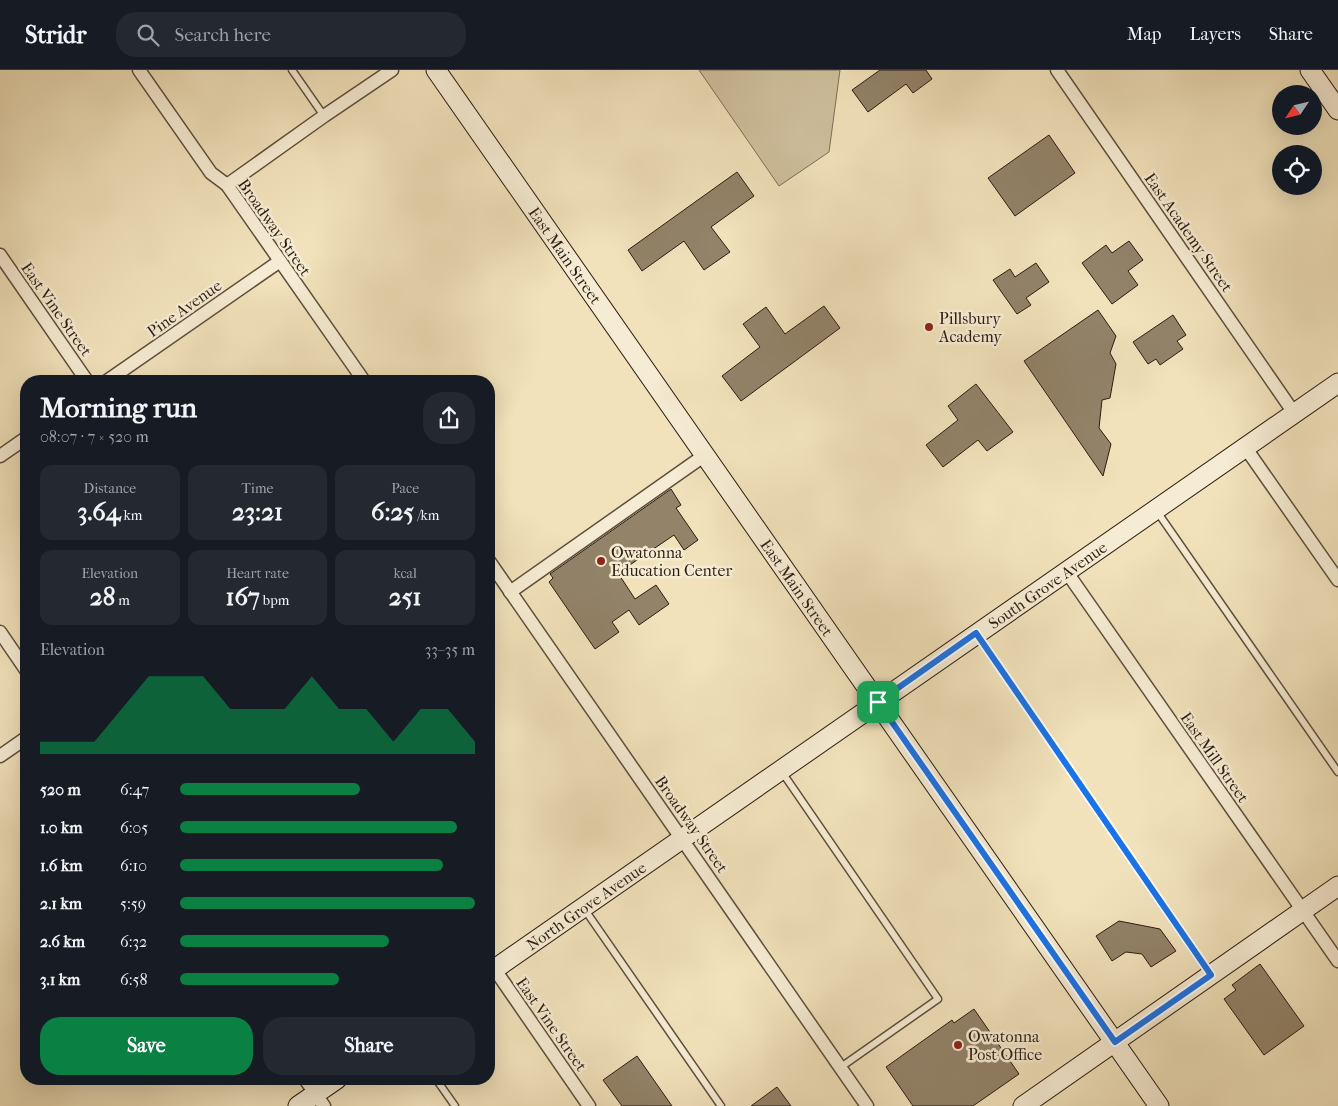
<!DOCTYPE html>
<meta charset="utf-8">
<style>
body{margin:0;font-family:"IM FELL French Canon",serif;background:#242831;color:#f1f3f6;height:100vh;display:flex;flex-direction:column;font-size:19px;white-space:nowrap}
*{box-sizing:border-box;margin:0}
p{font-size:16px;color:#9ea1a6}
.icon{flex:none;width:28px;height:28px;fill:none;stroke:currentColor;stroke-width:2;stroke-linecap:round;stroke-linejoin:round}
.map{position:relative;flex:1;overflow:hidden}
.side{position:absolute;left:20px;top:305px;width:475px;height:710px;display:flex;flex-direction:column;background:#171b24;border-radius:20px;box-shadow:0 5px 20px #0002}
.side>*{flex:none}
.needle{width:32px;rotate:235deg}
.tools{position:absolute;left:1272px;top:15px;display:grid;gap:10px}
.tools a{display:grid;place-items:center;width:50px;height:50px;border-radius:50%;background:#171b24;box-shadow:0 5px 20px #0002;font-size:25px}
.pin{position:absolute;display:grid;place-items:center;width:42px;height:42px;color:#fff;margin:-21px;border-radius:10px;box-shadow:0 2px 8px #0006}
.round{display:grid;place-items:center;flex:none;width:52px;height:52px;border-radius:20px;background:#242831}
.head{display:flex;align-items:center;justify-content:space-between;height:85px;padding:0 20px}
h1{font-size:28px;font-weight:800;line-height:38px}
.stats{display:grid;grid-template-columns:repeat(3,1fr);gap:8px;height:85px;padding:5px 20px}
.stats div{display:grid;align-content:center;border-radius:12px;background:#242831;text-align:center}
.stats b{font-size:25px;font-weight:800}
.stats small{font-size:14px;font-weight:400}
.stats p{font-size:14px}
.chart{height:140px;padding:10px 20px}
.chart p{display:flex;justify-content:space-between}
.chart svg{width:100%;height:90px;margin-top:5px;fill:#0b8043;opacity:.7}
.primary-button{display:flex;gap:10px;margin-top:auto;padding:10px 20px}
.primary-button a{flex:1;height:58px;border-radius:20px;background:#0b8043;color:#fff;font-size:20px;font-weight:800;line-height:58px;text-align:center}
.primary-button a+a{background:#242831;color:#f1f3f6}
ul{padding:0 20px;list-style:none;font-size:16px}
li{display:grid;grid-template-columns:80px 60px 1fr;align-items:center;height:38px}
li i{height:12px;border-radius:6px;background:#0b8043}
header{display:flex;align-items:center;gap:30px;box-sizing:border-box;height:70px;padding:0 25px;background:#171b24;border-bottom:1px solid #363941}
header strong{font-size:24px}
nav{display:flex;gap:28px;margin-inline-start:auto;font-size:18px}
.search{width:350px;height:45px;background:#242831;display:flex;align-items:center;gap:12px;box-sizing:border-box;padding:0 18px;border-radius:20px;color:#9ea1a6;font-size:19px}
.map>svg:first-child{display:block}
.green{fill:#cfc09e;stroke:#7d6e58}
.building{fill:#928369;stroke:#2b1c11}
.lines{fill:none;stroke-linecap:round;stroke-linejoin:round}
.lane-casing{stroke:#5c4e3c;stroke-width:9}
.street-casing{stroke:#5c4e3c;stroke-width:15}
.secondary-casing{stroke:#2b1c11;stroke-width:21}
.lane{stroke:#f6ecd3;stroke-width:6}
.street{stroke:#f6ecd3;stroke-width:12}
.secondary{stroke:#f6ecd3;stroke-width:19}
.route-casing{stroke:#fff;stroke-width:10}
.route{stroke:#1a73e8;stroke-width:6}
.poi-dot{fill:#8f2418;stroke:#f6ecd3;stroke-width:2}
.labels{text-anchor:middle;stroke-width:5;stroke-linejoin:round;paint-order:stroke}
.street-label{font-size:16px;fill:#2b1c11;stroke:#f6ecd3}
.poi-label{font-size:16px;fill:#2b1c11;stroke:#f6ecd3;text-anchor:start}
</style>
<header>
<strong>Stridr</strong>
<div class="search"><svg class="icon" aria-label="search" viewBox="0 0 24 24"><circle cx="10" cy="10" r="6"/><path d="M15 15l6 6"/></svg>Search here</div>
<nav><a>Map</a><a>Layers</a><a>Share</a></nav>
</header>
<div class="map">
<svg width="1338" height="1036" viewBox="0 0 1338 1036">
<rect width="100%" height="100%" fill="#f1e2bb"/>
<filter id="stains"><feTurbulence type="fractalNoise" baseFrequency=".004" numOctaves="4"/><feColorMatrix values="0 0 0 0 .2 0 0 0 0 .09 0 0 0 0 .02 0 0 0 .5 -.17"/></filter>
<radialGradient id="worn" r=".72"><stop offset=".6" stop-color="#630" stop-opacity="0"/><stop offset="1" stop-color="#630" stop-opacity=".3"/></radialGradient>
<path class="green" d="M 699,0 L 840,0 L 829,82 L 779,116 Z"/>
<g class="building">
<path d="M 880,0 L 926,0 L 932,9 L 913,23 L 906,14 L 868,42 L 852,20 Z"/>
<path d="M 1049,65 L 1075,103 L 1015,146 L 988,108 Z"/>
<path d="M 737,102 L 754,126 L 711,157 L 730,182 L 704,200 L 684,171 L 642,201 L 628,180 Z"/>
<path d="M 1129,171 L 1143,190 L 1128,201 L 1138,215 L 1112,234 L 1082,193 L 1106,175 L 1112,183 Z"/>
<path d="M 1036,193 L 1049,212 L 1026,228 L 1031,235 L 1017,244 L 993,210 L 1010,199 L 1015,207 Z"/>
<path d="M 824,236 L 840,258 L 741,331 L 722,306 L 760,277 L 743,254 L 766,237 L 785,264 Z"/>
<path d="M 1098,240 L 1116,266 L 1110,283 L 1116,294 L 1110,328 L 1102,330 L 1099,358 L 1111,374 L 1103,406 L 1024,291 Z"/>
<path d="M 1173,245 L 1186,265 L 1177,271 L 1183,279 L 1160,295 L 1156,289 L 1148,294 L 1133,272 Z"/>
<path d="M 976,314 L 1013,362 L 987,381 L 978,370 L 943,397 L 926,375 L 958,350 L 948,336 Z"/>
<path d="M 671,419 L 681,435 L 676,438 L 698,470 L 684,480 L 674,465 L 618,503 L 635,529 L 656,515 L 669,534 L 639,555 L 629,540 L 612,552 L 619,562 L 595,579 L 549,512 L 553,508 L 550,504 Z"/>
<path d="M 1119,851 L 1160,859 L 1176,881 L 1151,897 L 1142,884 L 1126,882 L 1112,891 L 1096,866 Z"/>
<path d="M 1260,894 L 1304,956 L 1264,985 L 1224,929 L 1236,920 L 1232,915 Z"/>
<path d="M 974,939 L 1019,1004 L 973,1036 L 913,1036 L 886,997 L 952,950 L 954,953 Z"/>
<path d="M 637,986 L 672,1036 L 622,1036 L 603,1010 Z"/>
<path d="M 777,1017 L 791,1036 L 751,1036 Z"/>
</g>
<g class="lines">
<g class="lane-casing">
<g id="lane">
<path d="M 292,0 L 324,46"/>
<path d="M 1156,440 L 1338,702"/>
<path d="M 978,566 L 1210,904"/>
<path d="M 782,702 L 938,929 L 841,997"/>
<path d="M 585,840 L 721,1036"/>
<path d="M 436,1009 L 455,1036"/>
</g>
</g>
<g class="street-casing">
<g id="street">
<path d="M 139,0 L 211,103 L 227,115 L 364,311"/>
<path d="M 1057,0 L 1294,343"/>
<path d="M 227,115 L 324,46 L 392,0"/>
<path d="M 0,185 L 87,311"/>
<path d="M 107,311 L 280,191"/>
<path d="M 1245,377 L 1338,510"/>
<path d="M 0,386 L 26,368"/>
<path d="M 489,491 L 867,1036"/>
<path d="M 1066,501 L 1338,891"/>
<path d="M 510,522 L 705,385"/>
<path d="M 0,562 L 26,600"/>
<path d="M 0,686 L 26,668"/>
<path d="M 489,891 L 589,1036"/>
<path d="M 305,1009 L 324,1036"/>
</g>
</g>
<g class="secondary-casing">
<g id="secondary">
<path id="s1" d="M 436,0 L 1159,1036"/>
<path d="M 1310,0 L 1338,40"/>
<path id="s2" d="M 489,903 L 1338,313"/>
<path d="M 298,1036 L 337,1009"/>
<path d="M 1023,1036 L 1338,816"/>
</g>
</g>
<use href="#lane" class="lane"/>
<use href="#street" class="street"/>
<use href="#secondary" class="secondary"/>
</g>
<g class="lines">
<g class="route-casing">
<path id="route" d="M 976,563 L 1211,905 L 1115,972 L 878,632 Z"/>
</g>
<use href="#route" class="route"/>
</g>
<g class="poi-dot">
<circle cx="929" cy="257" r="5"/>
<circle cx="601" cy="491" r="5"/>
<circle cx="958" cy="975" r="5"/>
</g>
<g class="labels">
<g class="street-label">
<text transform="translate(275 157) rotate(55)" y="6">Broadway Street</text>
<text transform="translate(1189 162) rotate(55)" y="6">East Academy Street</text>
<text dy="6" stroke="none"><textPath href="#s1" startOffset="226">East Main Street</textPath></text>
<text transform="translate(184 238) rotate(-35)" y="6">Pine Avenue</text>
<text transform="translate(57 239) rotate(55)" y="6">East Vine Street</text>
<text dy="6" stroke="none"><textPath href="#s2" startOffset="680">South Grove Avenue</textPath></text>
<text dy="6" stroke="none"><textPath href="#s1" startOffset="631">East Main Street</textPath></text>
<text transform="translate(1215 687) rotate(55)" y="6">East Mill Street</text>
<text transform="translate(692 754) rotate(55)" y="6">Broadway Street</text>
<text dy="6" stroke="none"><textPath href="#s2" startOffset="118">North Grove Avenue</textPath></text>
<text transform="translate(552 954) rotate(55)" y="6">East Vine Street</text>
</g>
<g class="poi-label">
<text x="939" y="254">Pillsbury<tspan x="939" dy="18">Academy</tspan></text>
<text x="611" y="488">Owatonna<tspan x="611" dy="18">Education Center</tspan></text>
<text x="968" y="972">Owatonna<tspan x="968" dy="18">Post Office</tspan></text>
</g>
</g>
<rect width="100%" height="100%" filter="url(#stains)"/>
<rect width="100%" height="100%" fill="url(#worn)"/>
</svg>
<div class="tools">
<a><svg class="needle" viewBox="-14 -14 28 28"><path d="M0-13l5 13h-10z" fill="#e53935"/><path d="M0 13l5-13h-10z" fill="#9ea1a6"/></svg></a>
<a><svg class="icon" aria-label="locate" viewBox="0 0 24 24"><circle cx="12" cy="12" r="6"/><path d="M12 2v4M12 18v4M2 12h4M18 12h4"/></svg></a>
</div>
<div class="pin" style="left:878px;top:632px;background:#1e9e55"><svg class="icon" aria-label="arrive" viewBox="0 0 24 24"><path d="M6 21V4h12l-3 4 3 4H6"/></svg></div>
<section class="side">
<div class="head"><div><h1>Morning run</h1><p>08:07 · 7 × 520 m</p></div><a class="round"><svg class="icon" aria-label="share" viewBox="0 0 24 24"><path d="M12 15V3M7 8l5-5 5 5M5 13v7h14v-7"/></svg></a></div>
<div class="stats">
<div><p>Distance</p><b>3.64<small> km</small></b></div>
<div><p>Time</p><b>23:21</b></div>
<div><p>Pace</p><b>6:25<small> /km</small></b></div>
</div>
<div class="stats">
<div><p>Elevation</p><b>28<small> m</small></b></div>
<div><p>Heart rate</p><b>167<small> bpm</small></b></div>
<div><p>kcal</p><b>251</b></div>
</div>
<div class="chart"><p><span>Elevation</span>33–35 m</p>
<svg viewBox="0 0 160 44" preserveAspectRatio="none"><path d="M0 44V38L10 38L20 38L30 22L40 6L50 6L60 6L70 22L80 22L90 22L100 6L110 22L120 22L130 38L140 22L150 22L160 38V44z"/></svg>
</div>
<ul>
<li><b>520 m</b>6:47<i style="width:61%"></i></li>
<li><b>1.0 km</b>6:05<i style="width:94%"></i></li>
<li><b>1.6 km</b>6:10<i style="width:89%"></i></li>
<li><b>2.1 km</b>5:59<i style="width:100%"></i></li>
<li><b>2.6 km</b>6:32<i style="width:71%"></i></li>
<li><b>3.1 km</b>6:58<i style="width:54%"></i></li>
</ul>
<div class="primary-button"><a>Save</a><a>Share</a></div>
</section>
</div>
